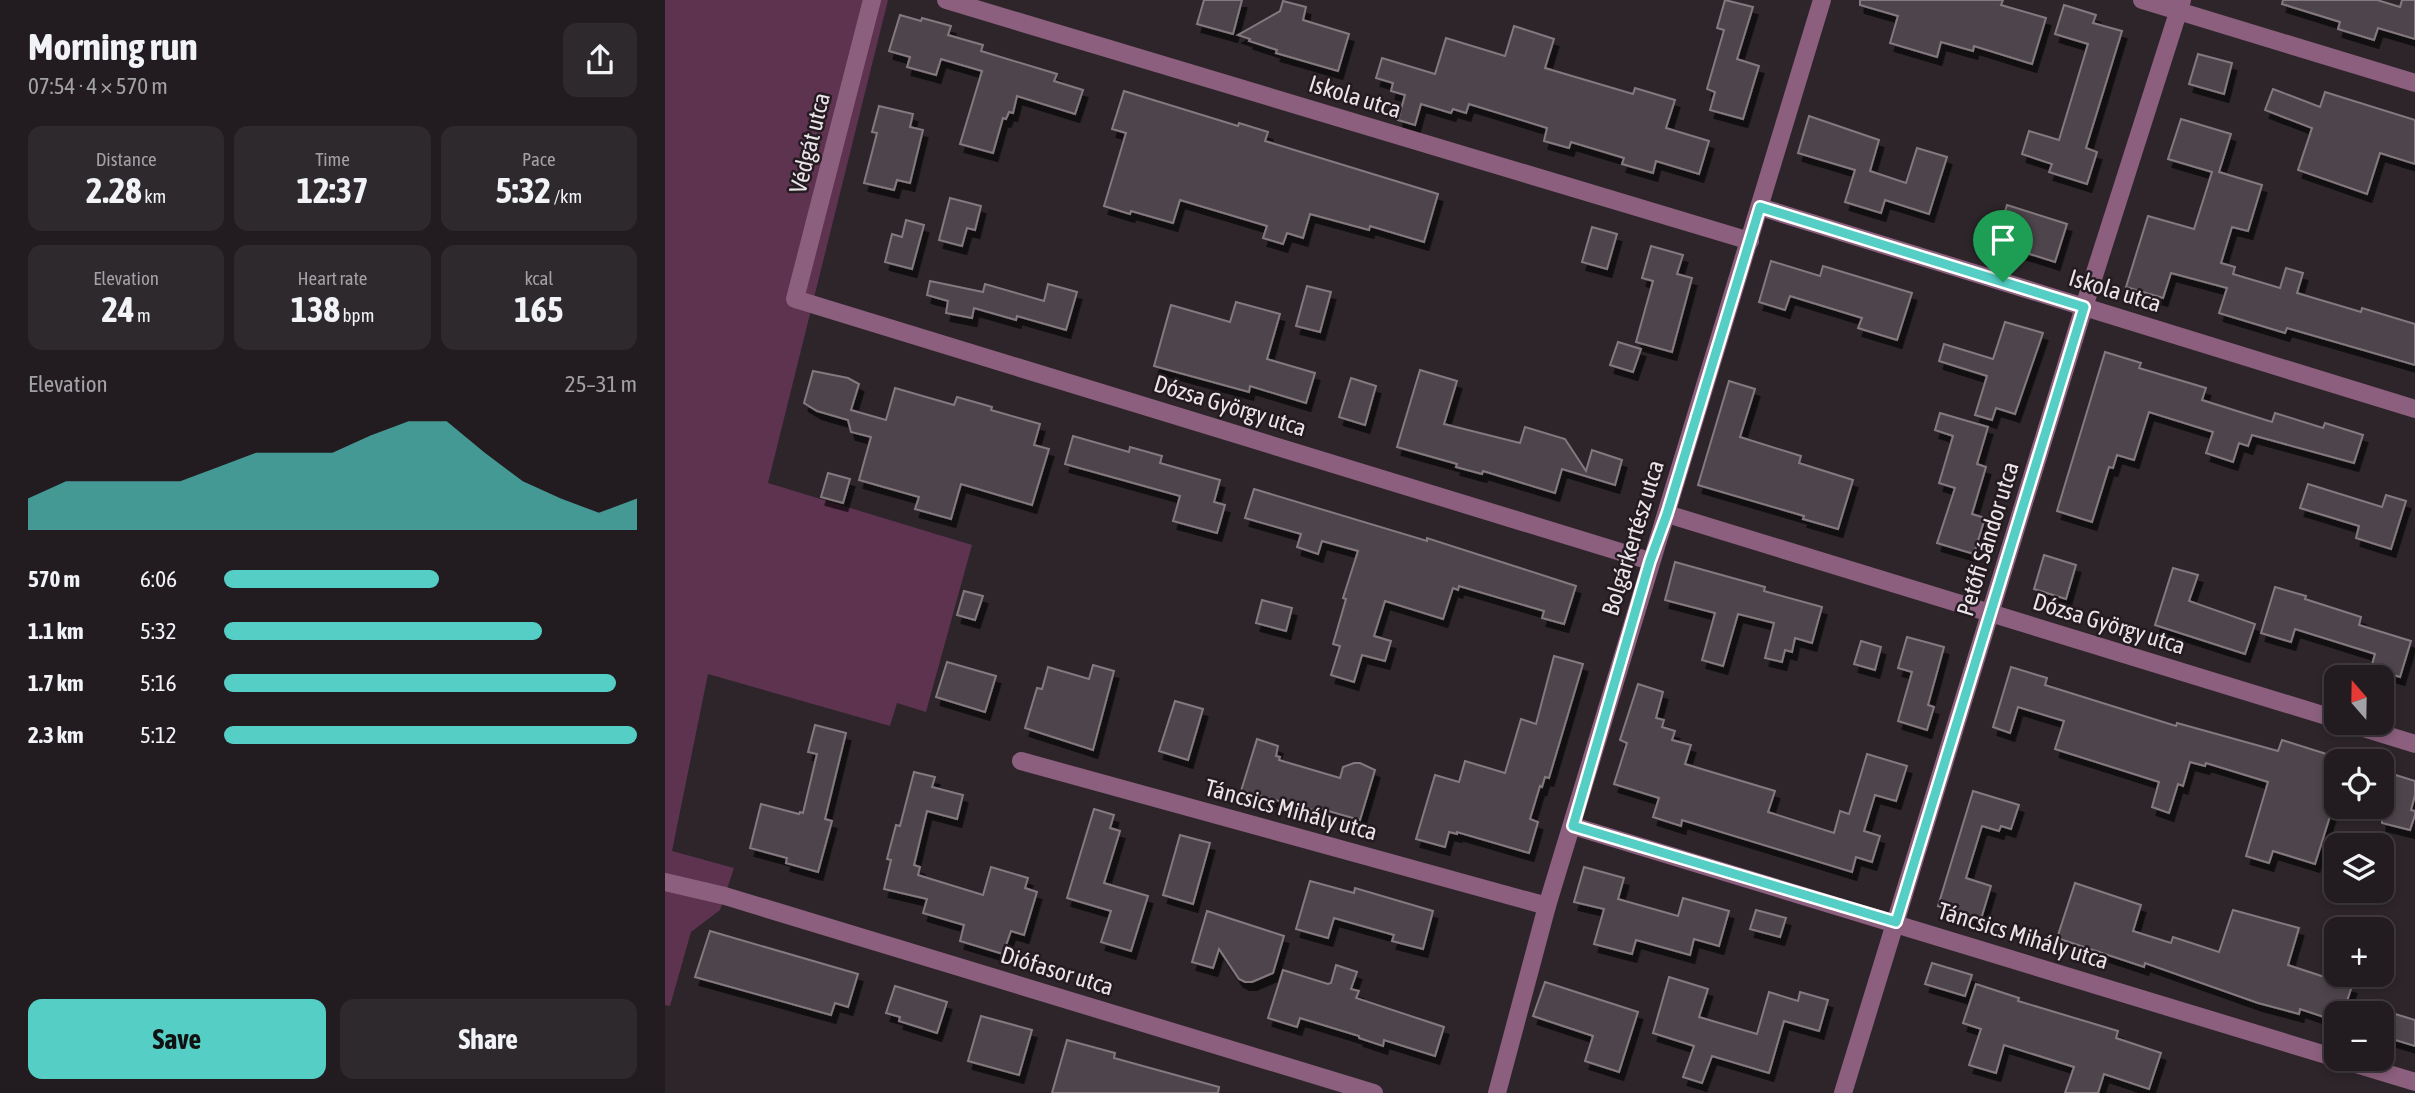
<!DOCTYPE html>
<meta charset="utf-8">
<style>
body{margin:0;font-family:"Asap Condensed",sans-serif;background:#2e292d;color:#f1f3f6;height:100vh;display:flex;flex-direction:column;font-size:26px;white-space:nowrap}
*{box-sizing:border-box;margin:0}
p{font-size:23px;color:#a2a1a5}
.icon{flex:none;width:38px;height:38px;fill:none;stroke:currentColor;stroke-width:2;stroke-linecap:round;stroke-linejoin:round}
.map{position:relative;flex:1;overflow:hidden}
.panel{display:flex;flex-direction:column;background:#221c20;width:665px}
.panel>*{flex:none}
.needle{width:46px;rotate:340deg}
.fabs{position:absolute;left:1659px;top:665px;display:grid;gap:14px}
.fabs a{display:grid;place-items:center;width:70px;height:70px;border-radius:14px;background:#221c20;box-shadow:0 4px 10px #0003,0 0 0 2px #3f3a3e;font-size:35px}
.pin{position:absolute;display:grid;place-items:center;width:60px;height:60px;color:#fff;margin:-72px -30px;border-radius:50% 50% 50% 0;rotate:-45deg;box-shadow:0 0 7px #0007}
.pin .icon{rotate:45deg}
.round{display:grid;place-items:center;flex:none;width:74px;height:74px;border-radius:14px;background:#2e292d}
.head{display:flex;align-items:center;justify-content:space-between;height:119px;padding:0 28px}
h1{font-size:38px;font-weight:700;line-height:52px}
.stats{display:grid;grid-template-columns:repeat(3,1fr);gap:10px;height:119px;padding:7px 28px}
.stats div{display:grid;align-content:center;border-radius:14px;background:#2e292d;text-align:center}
.stats b{font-size:35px;font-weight:700}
.stats small{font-size:19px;font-weight:400}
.stats p{font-size:19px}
.chart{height:196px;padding:14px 28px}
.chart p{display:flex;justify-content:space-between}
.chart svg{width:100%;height:126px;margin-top:7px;fill:#55cec6;opacity:.7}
.button{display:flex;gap:14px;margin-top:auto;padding:14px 28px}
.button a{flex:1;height:80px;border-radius:14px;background:#55cec6;color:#111;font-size:28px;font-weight:700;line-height:80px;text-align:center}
.button a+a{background:#2e292d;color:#f1f3f6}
ul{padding:0 28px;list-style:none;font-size:23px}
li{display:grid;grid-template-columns:112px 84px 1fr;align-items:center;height:52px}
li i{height:18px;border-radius:9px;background:#55cec6}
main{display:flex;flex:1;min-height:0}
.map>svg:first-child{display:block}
.green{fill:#5d3350}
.building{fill:#4e454b;stroke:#83797f;stroke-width:2;filter:url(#shadow)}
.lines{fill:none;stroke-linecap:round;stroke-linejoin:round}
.minor{stroke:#8b5f7d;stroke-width:18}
.route-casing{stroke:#fff;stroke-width:14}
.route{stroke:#55cec6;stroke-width:9}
.labels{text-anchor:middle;stroke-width:5;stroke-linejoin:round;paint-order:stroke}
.street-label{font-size:24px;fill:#eae4e8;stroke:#241b21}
</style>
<main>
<section class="panel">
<div class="head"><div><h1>Morning run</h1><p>07:54 · 4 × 570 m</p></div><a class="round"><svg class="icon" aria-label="share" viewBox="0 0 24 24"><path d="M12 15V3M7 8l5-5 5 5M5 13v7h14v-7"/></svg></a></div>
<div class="stats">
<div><p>Distance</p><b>2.28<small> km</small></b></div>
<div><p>Time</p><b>12:37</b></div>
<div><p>Pace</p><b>5:32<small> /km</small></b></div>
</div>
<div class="stats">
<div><p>Elevation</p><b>24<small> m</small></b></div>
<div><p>Heart rate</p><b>138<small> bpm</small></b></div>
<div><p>kcal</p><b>165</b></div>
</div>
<div class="chart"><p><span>Elevation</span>25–31 m</p>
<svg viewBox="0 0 160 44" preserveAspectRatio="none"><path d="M0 44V33L10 27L20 27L30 27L40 27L50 22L60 17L70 17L80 17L90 11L100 6L110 6L120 17L130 27L140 33L150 38L160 33V44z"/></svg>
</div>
<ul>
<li><b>570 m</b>6:06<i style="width:52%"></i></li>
<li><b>1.1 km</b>5:32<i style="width:77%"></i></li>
<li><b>1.7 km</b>5:16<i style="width:95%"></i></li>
<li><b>2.3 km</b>5:12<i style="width:100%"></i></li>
</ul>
<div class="button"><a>Save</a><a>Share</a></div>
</section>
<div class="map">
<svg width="1750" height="1093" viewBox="0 0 1750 1093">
<defs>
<filter id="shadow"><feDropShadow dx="4.5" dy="8" stdDeviation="0" flood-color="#0009"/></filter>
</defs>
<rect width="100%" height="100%" fill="#2d252a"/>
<path class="green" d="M 0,0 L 223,0 L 103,483 L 307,545 L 261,712 L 232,703 L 225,726 L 43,674 L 7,851 L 69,868 L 55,910 L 26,932 L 5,1006 L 0,1005 Z"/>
<g class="building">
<path d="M 539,0 L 577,0 L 568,34 L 532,24 Z"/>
<path d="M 1060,0 L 1088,7 L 1072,59 L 1094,66 L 1078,119 L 1045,110 L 1050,92 L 1042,89 L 1059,30 L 1052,28 Z"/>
<path d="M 1195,0 L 1338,0 L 1336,5 L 1381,18 L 1367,64 L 1309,46 L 1308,51 L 1276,42 L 1272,57 L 1225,43 L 1233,16 L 1195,5 Z"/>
<path d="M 1618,0 L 1712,0 L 1735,7 L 1737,0 L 1750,0 L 1750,39 L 1713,28 L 1709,40 L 1673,29 L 1675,22 L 1617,4 Z"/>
<path d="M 618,1 L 641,7 L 638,20 L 684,34 L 673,71 L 611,53 L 612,50 L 584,41 L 585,39 L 573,35 L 615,11 Z"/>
<path d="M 1399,5 L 1431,15 L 1428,23 L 1457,31 L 1421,148 L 1432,152 L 1422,184 L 1384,172 L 1387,164 L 1357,154 L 1364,131 L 1394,140 L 1423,44 L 1390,34 Z"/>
<path d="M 235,15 L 256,21 L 257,18 L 286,26 L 283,35 L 318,45 L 316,51 L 392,74 L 389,81 L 418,90 L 410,114 L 352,96 L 348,113 L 344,112 L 341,119 L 338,118 L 328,153 L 295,144 L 317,71 L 276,59 L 271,75 L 242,67 L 245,57 L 224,51 Z"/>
<path d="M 849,26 L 889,39 L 880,68 L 968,94 L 970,88 L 1010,100 L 1001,128 L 1044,141 L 1034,174 L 991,161 L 988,173 L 957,164 L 959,158 L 906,142 L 904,148 L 879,141 L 882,128 L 804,104 L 801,113 L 788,109 L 786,113 L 756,104 L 750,125 L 733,120 L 740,95 L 726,91 L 728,83 L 711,78 L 717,58 L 770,74 L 781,38 L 840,56 Z"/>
<path d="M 1533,54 L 1567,63 L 1559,94 L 1524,84 Z"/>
<path d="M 1608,89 L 1655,107 L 1660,92 L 1750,120 L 1750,164 L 1715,153 L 1702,194 L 1633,170 L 1647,128 L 1600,110 Z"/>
<path d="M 459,91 L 573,126 L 574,123 L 603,132 L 600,141 L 773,194 L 759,242 L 705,226 L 704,230 L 645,214 L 638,238 L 622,233 L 618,244 L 598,238 L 602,226 L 515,200 L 508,223 L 466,211 L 465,214 L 439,206 L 461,133 L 447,129 Z"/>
<path d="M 214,106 L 248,114 L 245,127 L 258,130 L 245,183 L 232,180 L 229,190 L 199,183 L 212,133 L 207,132 Z"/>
<path d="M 1144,116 L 1214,140 L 1205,171 L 1241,183 L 1252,148 L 1282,157 L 1264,214 L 1220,200 L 1216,213 L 1180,202 L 1190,170 L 1133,153 Z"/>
<path d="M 1516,119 L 1566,134 L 1554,172 L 1597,185 L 1583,231 L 1567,227 L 1556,263 L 1570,267 L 1568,274 L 1615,288 L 1621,268 L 1638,273 L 1632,293 L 1696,312 L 1697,308 L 1750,324 L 1750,365 L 1622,328 L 1620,333 L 1554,313 L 1562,288 L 1506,273 L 1498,298 L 1461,287 L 1483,216 L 1529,229 L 1547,172 L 1503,159 Z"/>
<path d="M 285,198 L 316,206 L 310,230 L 302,228 L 297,246 L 274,240 Z"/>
<path d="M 1342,205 L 1402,224 L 1390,262 L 1330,243 Z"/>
<path d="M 241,220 L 259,225 L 247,269 L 220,262 L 227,234 L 237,237 Z"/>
<path d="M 927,227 L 952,234 L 942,269 L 917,262 Z"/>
<path d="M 986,246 L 1018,255 L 1012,274 L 1027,278 L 1007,352 L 971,342 L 988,281 L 977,278 Z"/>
<path d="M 1106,261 L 1155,276 L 1158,266 L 1247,293 L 1232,340 L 1193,328 L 1197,318 L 1125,296 L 1120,310 L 1094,302 Z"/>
<path d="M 265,281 L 318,292 L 320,284 L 379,301 L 383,284 L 412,292 L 401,330 L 352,316 L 351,320 L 309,308 L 307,318 L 281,313 L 283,301 L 262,295 Z"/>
<path d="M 642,286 L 666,292 L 655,332 L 631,326 Z"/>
<path d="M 571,302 L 615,314 L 602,359 L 650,373 L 641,403 L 585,386 L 584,392 L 489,366 L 506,305 L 565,322 Z"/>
<path d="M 1340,322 L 1378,333 L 1350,414 L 1331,408 L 1327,420 L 1310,415 L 1322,376 L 1274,361 L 1279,344 L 1328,359 Z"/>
<path d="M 953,342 L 976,349 L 968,372 L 945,365 Z"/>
<path d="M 1440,352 L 1476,363 L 1474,368 L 1541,388 L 1537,400 L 1607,422 L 1610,413 L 1658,428 L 1660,423 L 1698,435 L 1689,463 L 1587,435 L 1583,446 L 1574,443 L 1568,462 L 1541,453 L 1548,432 L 1484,412 L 1469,460 L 1452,455 L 1448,468 L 1444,467 L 1427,522 L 1392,511 Z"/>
<path d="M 755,370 L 792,381 L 779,424 L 855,443 L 860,427 L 900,439 L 921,471 L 927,450 L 957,460 L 950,485 L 897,469 L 890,493 L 818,471 L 817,474 L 791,467 L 792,464 L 732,447 Z"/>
<path d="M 148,371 L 183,378 L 194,384 L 186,410 L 221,420 L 230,388 L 289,405 L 292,397 L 327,407 L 326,410 L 375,424 L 369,445 L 384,449 L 367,505 L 296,484 L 286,519 L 250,509 L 254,497 L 194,480 L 206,437 L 186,432 L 183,420 L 152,411 L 139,403 Z"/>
<path d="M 686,378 L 711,386 L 700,425 L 674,417 Z"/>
<path d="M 1064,381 L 1090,389 L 1075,437 L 1136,456 L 1134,463 L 1188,480 L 1173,529 L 1138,519 L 1139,516 L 1033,485 Z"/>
<path d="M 1275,413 L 1323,427 L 1312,464 L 1321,467 L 1307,514 L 1320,518 L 1309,554 L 1272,543 L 1290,488 L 1274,483 L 1288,436 L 1270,430 Z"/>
<path d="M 408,436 L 464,452 L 465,447 L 497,456 L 495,463 L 555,480 L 549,502 L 560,505 L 552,533 L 508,521 L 515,496 L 400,464 Z"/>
<path d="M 163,473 L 185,479 L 178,503 L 156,497 Z"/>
<path d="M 1643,484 L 1717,507 L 1721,495 L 1741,501 L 1726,549 L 1691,538 L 1694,526 L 1635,508 Z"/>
<path d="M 589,489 L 762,541 L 762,538 L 911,586 L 899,624 L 877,618 L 879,611 L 794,586 L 793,590 L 788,588 L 778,619 L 720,601 L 709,636 L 726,641 L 720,661 L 697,655 L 689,682 L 666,675 L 675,646 L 668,644 L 681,599 L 678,598 L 693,551 L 657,541 L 653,554 L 632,547 L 636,534 L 580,518 Z"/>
<path d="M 1379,555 L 1411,565 L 1401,599 L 1369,589 Z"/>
<path d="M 1010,562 L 1100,587 L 1099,591 L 1157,607 L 1147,643 L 1130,638 L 1127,652 L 1120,650 L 1117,662 L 1100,658 L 1109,623 L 1073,614 L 1058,666 L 1037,660 L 1050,613 L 1000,600 Z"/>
<path d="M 1508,568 L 1533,575 L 1524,601 L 1590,624 L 1580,654 L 1490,625 Z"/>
<path d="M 1610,587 L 1641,596 L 1640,599 L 1696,617 L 1694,625 L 1746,641 L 1735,677 L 1706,668 L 1710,654 L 1630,629 L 1626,642 L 1596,633 Z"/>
<path d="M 299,591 L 318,596 L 310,620 L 292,615 Z"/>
<path d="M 597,600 L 627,608 L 621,631 L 591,623 Z"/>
<path d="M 1242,637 L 1279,647 L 1263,705 L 1269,707 L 1262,730 L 1233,721 L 1247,672 L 1233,668 Z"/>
<path d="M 1196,641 L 1216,647 L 1210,670 L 1189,664 Z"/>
<path d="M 889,656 L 918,664 L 884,778 L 880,777 L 877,787 L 875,786 L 865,819 L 873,822 L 864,853 L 792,832 L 792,834 L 784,832 L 780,847 L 751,839 L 770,775 L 794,782 L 800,761 L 840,773 L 856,719 L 871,724 Z"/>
<path d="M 282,662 L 331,676 L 320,712 L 271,697 Z"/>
<path d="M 428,665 L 449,671 L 428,750 L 360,728 L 372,688 L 377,689 L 383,667 L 424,679 Z"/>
<path d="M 1346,667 L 1382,678 L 1380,685 L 1511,726 L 1512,723 L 1613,751 L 1617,740 L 1671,757 L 1671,797 L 1650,864 L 1608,851 L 1604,863 L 1581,856 L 1603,782 L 1541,763 L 1540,766 L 1525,762 L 1518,786 L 1513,784 L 1504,813 L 1487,807 L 1494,782 L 1390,749 L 1399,721 L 1353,707 L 1345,733 L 1328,727 Z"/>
<path d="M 973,684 L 998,692 L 991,718 L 999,720 L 997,727 L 1010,731 L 1007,740 L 1026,745 L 1020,764 L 1110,791 L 1103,812 L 1169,833 L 1175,811 L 1184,814 L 1202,754 L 1242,766 L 1231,801 L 1210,795 L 1199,831 L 1215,836 L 1207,862 L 1191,857 L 1187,872 L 1017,820 L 1016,826 L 988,817 L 994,798 L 949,784 L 962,743 L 955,740 Z"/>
<path d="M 510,701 L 538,709 L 523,760 L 494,751 Z"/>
<path d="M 150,725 L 181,733 L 160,819 L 167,821 L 153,872 L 121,863 L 122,858 L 85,848 L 96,804 L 134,814 L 135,812 L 138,813 L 152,754 L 143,752 Z"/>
<path d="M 592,739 L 613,746 L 611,756 L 615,757 L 614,760 L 675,778 L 678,767 L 689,763 L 695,763 L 710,770 L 695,820 L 653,808 L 652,811 L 576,791 Z"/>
<path d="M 249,772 L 270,777 L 267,787 L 298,795 L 292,819 L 262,811 L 249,865 L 255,867 L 253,875 L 318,895 L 326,867 L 363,878 L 360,888 L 372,892 L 359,935 L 346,931 L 338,954 L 295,941 L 299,925 L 258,913 L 262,899 L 219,889 L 226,860 L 222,859 L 231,825 L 235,826 Z"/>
<path d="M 1721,772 L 1750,781 L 1750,795 L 1746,810 L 1750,811 L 1750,815 L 1745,830 L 1717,823 L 1717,786 Z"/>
<path d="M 1308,791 L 1354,805 L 1346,829 L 1336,826 L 1334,831 L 1317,826 L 1301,878 L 1326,886 L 1316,919 L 1273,906 Z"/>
<path d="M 429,809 L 449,815 L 445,828 L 455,831 L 439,883 L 483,896 L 466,951 L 436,942 L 446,911 L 402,898 Z"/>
<path d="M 515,835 L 545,843 L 528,904 L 498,895 Z"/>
<path d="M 919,867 L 959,878 L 953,899 L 1013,916 L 1018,898 L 1064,911 L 1054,946 L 1029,939 L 1025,955 L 971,940 L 967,954 L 929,944 L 939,909 L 909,902 Z"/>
<path d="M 645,881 L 689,893 L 690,888 L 768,911 L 758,949 L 727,941 L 729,935 L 669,918 L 663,938 L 631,929 Z"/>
<path d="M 1410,883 L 1476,905 L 1468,931 L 1506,943 L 1508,937 L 1554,952 L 1568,910 L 1634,928 L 1623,965 L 1687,986 L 1678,1013 L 1671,1013 L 1671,1021 L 1635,1009 L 1634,1014 L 1593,1003 L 1480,963 L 1479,967 L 1392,938 Z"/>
<path d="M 1091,910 L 1121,918 L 1115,937 L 1085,929 Z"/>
<path d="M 542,911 L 619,936 L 608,973 L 587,982 L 580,982 L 574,979 L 554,949 L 548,968 L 527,962 Z"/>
<path d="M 45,931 L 193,974 L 183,1007 L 170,1003 L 166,1015 L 30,977 Z"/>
<path d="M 1267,963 L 1307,975 L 1300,996 L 1260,984 Z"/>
<path d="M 671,965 L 692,972 L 686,989 L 694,991 L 691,998 L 779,1027 L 770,1056 L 719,1040 L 718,1046 L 694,1038 L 694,1036 L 635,1018 L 632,1027 L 603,1018 L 618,970 L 663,984 L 666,983 Z"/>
<path d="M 1004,977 L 1043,989 L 1034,1017 L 1092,1034 L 1104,992 L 1133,1001 L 1135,992 L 1163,1000 L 1154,1031 L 1119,1021 L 1104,1073 L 1047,1056 L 1037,1083 L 1018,1077 L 1029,1046 L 988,1033 Z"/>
<path d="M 880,982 L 973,1012 L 954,1072 L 920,1061 L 928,1036 L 868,1016 Z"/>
<path d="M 1311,984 L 1354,998 L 1353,1001 L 1453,1031 L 1451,1038 L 1496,1053 L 1484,1089 L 1439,1074 L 1433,1093 L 1400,1093 L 1409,1067 L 1339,1045 L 1331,1073 L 1304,1065 L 1316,1029 L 1298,1023 Z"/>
<path d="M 230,986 L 282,1002 L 272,1033 L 234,1021 L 235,1017 L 221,1013 Z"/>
<path d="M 1717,1010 L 1750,1020 L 1750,1046 L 1717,1036 Z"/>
<path d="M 316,1016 L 367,1030 L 354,1075 L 303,1061 Z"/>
<path d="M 402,1040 L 450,1053 L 449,1058 L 554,1087 L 553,1093 L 387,1093 Z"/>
</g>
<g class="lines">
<g class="minor">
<path d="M 207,0 L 130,299 L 985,561"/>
<path d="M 281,0 L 1085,241"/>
<path d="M 1477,0 L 1750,83"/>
<path d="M 1095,207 L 1750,409"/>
<path d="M 1002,514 L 1671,719"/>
<path d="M 1682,723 L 1750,744"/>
<path d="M 356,761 L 882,906"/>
<path d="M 908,826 L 1671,1058"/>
<path d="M 0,882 L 60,896 L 709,1093"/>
<path d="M 1674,1059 L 1750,1082"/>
<path d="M 832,1093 L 882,906 L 1157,0"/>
<path d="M 1178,1093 L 1419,307 L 1517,0"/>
</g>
</g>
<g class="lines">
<g class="route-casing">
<path id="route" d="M 1095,207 L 1419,307 L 1231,922 L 908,826 L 985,561 L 1002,514 Z"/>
</g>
<use href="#route" class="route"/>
</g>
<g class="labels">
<g class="street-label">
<text transform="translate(690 97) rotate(17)" y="8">Iskola utca</text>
<text transform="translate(145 143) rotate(-76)" y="8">Védgát utca</text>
<text transform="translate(1450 291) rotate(17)" y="8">Iskola utca</text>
<text transform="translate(565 406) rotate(17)" y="8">Dózsa György utca</text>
<text transform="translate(968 538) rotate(-73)" y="8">Bolgárkertész utca</text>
<text transform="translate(1323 539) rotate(-73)" y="8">Petőfi Sándor utca</text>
<text transform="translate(1444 624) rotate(17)" y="8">Dózsa György utca</text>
<text transform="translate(626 810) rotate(15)" y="8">Táncsics Mihály utca</text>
<text transform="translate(1358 936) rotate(17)" y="8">Táncsics Mihály utca</text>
<text transform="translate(392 971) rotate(17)" y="8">Diófasor utca</text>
</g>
</g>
</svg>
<div class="fabs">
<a><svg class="needle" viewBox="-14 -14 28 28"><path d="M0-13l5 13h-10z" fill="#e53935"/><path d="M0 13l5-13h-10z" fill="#a2a1a5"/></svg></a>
<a><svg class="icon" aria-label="locate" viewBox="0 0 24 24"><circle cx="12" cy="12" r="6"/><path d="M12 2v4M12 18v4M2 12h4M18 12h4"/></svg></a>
<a><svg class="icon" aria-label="layers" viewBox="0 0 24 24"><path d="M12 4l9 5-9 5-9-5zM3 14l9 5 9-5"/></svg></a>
<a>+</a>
<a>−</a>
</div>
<div class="pin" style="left:1338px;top:282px;background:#1e9e55"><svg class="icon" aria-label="arrive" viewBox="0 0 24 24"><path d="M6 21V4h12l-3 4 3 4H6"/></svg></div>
</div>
</main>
